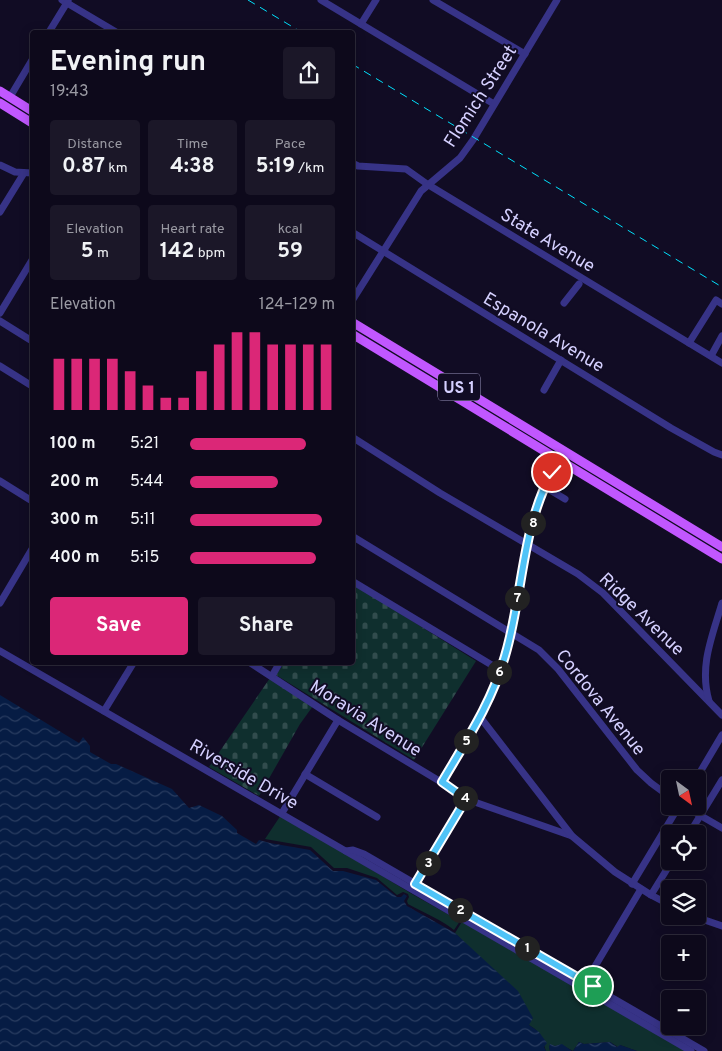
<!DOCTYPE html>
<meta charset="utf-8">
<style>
body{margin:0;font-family:Overpass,sans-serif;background:#1b1728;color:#f1f3f6;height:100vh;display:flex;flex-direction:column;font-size:19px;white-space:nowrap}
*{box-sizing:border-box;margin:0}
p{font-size:16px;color:#9a9aa3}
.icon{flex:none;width:28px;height:28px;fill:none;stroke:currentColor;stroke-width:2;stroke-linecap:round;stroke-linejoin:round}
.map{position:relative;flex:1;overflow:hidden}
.sheet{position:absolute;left:30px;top:30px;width:325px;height:635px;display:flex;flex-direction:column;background:#0d091b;border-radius:5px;box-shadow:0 2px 12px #0003,0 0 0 1px #2d2a3a}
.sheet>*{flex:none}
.needle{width:32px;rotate:147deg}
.controls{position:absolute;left:661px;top:770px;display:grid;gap:10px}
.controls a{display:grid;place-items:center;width:45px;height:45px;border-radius:5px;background:#0d091b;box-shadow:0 2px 12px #0003,0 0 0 1px #2d2a3a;font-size:25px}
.pin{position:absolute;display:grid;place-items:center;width:42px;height:42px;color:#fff;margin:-21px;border:2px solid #fff;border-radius:50%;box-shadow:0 1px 5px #0007}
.km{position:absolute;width:25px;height:25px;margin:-12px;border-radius:50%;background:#222;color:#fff;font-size:14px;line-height:25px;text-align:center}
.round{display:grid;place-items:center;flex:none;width:52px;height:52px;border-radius:5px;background:#1b1728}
.overview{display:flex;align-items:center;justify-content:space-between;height:85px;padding:0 20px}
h1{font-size:28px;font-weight:700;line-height:38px}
.figures{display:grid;grid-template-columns:repeat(3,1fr);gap:8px;height:85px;padding:5px 20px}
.figures div{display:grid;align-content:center;border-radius:5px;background:#1b1728;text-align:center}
.figures b{font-size:21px;font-weight:700}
.figures small{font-size:14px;font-weight:400}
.figures p{font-size:14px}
.chart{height:140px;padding:10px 20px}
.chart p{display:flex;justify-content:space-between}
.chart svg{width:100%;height:90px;margin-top:5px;stroke:#db2777;stroke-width:6}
.cta{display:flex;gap:10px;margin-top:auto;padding:10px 20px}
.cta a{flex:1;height:58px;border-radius:5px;background:#db2777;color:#fff;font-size:20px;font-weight:700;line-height:58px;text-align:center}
.cta a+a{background:#1b1728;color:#f1f3f6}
ul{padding:0 20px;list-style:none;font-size:16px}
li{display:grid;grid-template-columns:80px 60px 1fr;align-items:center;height:38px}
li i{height:12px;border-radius:6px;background:#db2777}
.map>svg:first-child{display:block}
.cemetery{fill:url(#cemetery-stones)}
.green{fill:#0f2f2e}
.water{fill:url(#water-waves)}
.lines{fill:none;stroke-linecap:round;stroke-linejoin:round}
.minor{stroke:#373387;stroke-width:7}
.major{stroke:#c157ff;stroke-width:9}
.rail{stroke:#00e0fb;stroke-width:1;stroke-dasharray:8 6;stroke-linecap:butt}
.route-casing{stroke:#fff;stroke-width:10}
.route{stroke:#4fc3f7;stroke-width:6}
.labels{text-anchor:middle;stroke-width:4;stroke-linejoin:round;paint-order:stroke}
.shield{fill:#110c24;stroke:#9a95bd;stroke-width:1}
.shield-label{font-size:16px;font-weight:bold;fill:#d5d0ff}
.street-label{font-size:18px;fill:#d5d0ff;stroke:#110c24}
</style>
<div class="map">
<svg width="722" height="1051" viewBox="0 0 722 1051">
<defs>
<pattern id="cemetery-stones" width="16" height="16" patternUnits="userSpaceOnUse" patternTransform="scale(1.25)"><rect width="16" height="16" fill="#0f2f2e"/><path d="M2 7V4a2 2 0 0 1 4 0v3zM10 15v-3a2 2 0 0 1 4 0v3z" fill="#314c4d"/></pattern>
<pattern id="water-waves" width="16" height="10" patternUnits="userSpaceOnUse" patternTransform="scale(1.25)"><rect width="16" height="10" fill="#061c44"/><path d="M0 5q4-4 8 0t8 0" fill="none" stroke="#293c60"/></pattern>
</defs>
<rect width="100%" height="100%" fill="#110c24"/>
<g class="cemetery">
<path d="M 353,584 L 476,661 L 414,760 L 276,675 L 284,663 L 352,662 Z"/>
<path d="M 270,678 L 313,706 L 300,724 L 259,796 L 209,767 Z"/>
</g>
<g class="green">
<path d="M 281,815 L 412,894 L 460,921 L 454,930 C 440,919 424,913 408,904 L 407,901 L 409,897 L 408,894 L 403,892 L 397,895 L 377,878 L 347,868 L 334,868 L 311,847 L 265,839 Z"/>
<path d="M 463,920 L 691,1051 L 637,1051 L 620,1045 L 618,1047 L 610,1042 L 584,1044 L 579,1042 L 573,1051 L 562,1045 L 555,1046 L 550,1045 L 549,1047 L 550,1051 L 546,1051 C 541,1036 544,1035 529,1025 L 470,948 L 455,933 Z"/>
</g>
<g class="water">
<path d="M 0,695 L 79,743 L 83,737 L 90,746 L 90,752 L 111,764 L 116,764 L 172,789 L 189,808 L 199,805 L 222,816 L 237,830 L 237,833 L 256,844 L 259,840 L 270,843 L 310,850 L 333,871 L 343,871 L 376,880 L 397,897 L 401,897 L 404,894 L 407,896 L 404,901 L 407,906 L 455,933 L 518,991 L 533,1018 L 529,1025 L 539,1032 L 547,1043 L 544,1047 L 546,1051 L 0,1051 Z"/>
<path d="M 579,1042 L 584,1044 L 610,1042 L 617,1047 L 620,1045 L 637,1051 L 573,1051 Z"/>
<path d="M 550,1044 L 555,1046 L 562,1044 L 572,1051 L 550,1051 L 549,1047 Z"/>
</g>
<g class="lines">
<g class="minor">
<path d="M 62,0 L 116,32"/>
<path d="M 321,0 L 494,104"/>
<path d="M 433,0 L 525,54"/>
<path d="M 361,24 L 376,0"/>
<path d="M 49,32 L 68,1"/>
<path d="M 10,97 L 32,60"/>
<path d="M 352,163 L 358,166 L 406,169 L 427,184 L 722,363"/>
<path d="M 0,165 L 15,172 L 32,173"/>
<path d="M 0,212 L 24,173"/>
<path d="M 352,232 L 671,428 L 714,452 L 722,455"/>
<path d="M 352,301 L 421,191 L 460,158 L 473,140 L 557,0"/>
<path d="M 564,303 L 579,284"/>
<path d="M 0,313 L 32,260"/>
<path d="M 0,321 L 32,341"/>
<path d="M 689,343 L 716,300 L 722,304"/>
<path d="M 711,356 L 722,336"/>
<path d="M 0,366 L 32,386"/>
<path d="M 544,390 L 561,360"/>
<path d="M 352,437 L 440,493 L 578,574 L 603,593 L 722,715"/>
<path d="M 0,481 L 32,501"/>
<path d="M 545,487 L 565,499"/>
<path d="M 352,536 L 539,650 L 558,669 L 637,770 L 651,783 L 670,797"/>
<path d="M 352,581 L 500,670"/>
<path d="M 0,603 L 32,549"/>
<path d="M 0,651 L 691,1051"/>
<path d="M 249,662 L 338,720 L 441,782 L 466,799 L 572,836"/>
<path d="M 272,676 L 280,662"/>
<path d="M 709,701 C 699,666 712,637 722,603"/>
<path d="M 104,711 L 134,662"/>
<path d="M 480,717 L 572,836 L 615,872 L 651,895 L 670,905"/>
<path d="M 305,774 L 377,817"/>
<path d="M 696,779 L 722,735"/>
<path d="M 441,782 L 488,702 L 505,657 L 536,508 L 547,481 L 561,457"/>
<path d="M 684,806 L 722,828"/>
<path d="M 282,813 L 338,720"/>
<path d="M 689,834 L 722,780"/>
<path d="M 346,851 L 353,850 L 364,854 L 704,1051"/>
<path d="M 632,884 L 679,806"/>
<path d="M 414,887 L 466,799"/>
<path d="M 651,895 L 672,861"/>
<path d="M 693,916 L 722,926"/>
<path d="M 574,979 L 594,968 L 641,889"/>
<path d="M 593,990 L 594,968"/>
</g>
<g class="major">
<path d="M 0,91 L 32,111"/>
<path d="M 0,103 L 32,123"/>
<path d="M 352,322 L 722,547"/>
<path d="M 352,334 L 722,559"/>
</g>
<g class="rail">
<path d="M 248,0 L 301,32"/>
<path d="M 352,64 L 722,287"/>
</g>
</g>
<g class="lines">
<g class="route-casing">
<path id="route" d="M 552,472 C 521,529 523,596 505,656 C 492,702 466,741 442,782 L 466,799 L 415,884 L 593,986"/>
</g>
<use href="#route" class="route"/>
</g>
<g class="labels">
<rect class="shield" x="438" y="373.5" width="42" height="27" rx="4"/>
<g class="shield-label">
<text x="459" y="393">US 1</text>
</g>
<g class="street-label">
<text transform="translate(480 96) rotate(-57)" y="6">Flomich Street</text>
<text transform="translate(548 240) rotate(31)" y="6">State Avenue</text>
<text transform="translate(544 332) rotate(31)" y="6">Espanola Avenue</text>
<text transform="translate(642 614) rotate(44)" y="6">Ridge Avenue</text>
<text transform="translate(601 702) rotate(51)" y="6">Cordova Avenue</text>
<text transform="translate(366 718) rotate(32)" y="6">Moravia Avenue</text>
<text transform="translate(244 774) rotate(30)" y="6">Riverside Drive</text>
</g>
</g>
</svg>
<div class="controls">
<a><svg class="needle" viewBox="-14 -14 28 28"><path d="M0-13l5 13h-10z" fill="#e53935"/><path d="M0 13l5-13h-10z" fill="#9a9aa3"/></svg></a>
<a><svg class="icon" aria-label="locate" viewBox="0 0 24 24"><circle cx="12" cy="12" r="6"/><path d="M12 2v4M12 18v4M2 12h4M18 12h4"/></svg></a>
<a><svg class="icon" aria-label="layers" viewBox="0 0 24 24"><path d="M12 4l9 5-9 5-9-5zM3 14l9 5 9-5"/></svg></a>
<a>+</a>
<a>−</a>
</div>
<div class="pin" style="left:593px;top:986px;background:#1e9e55"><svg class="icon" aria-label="arrive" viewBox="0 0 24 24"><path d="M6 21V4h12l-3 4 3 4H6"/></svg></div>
<div class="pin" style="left:552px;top:472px;background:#d93025"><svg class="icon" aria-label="check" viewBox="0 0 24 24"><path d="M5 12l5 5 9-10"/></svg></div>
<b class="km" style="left:527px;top:948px">1</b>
<b class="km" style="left:460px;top:910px">2</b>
<b class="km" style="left:428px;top:863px">3</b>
<b class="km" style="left:465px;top:798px">4</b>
<b class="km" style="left:466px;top:741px">5</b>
<b class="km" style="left:499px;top:672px">6</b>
<b class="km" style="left:517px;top:598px">7</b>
<b class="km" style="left:533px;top:523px">8</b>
<section class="sheet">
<div class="overview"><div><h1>Evening run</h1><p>19:43</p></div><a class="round"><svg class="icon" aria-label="share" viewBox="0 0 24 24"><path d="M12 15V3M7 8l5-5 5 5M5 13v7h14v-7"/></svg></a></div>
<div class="figures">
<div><p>Distance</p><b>0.87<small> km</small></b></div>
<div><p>Time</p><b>4:38</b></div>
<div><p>Pace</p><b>5:19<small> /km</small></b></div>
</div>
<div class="figures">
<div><p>Elevation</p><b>5<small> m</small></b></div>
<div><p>Heart rate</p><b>142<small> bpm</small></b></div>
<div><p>kcal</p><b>59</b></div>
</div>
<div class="chart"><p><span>Elevation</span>124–129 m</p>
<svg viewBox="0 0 160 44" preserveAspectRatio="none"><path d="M5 44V19M15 44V19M25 44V19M35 44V19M45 44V25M55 44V32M65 44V38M75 44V38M85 44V25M95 44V12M105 44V6M115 44V6M125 44V12M135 44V12M145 44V12M155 44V12"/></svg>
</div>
<ul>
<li><b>100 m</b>5:21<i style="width:80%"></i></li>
<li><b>200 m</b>5:44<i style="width:61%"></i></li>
<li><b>300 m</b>5:11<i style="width:91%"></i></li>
<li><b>400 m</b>5:15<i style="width:87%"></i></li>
</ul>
<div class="cta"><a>Save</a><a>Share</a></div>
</section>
</div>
